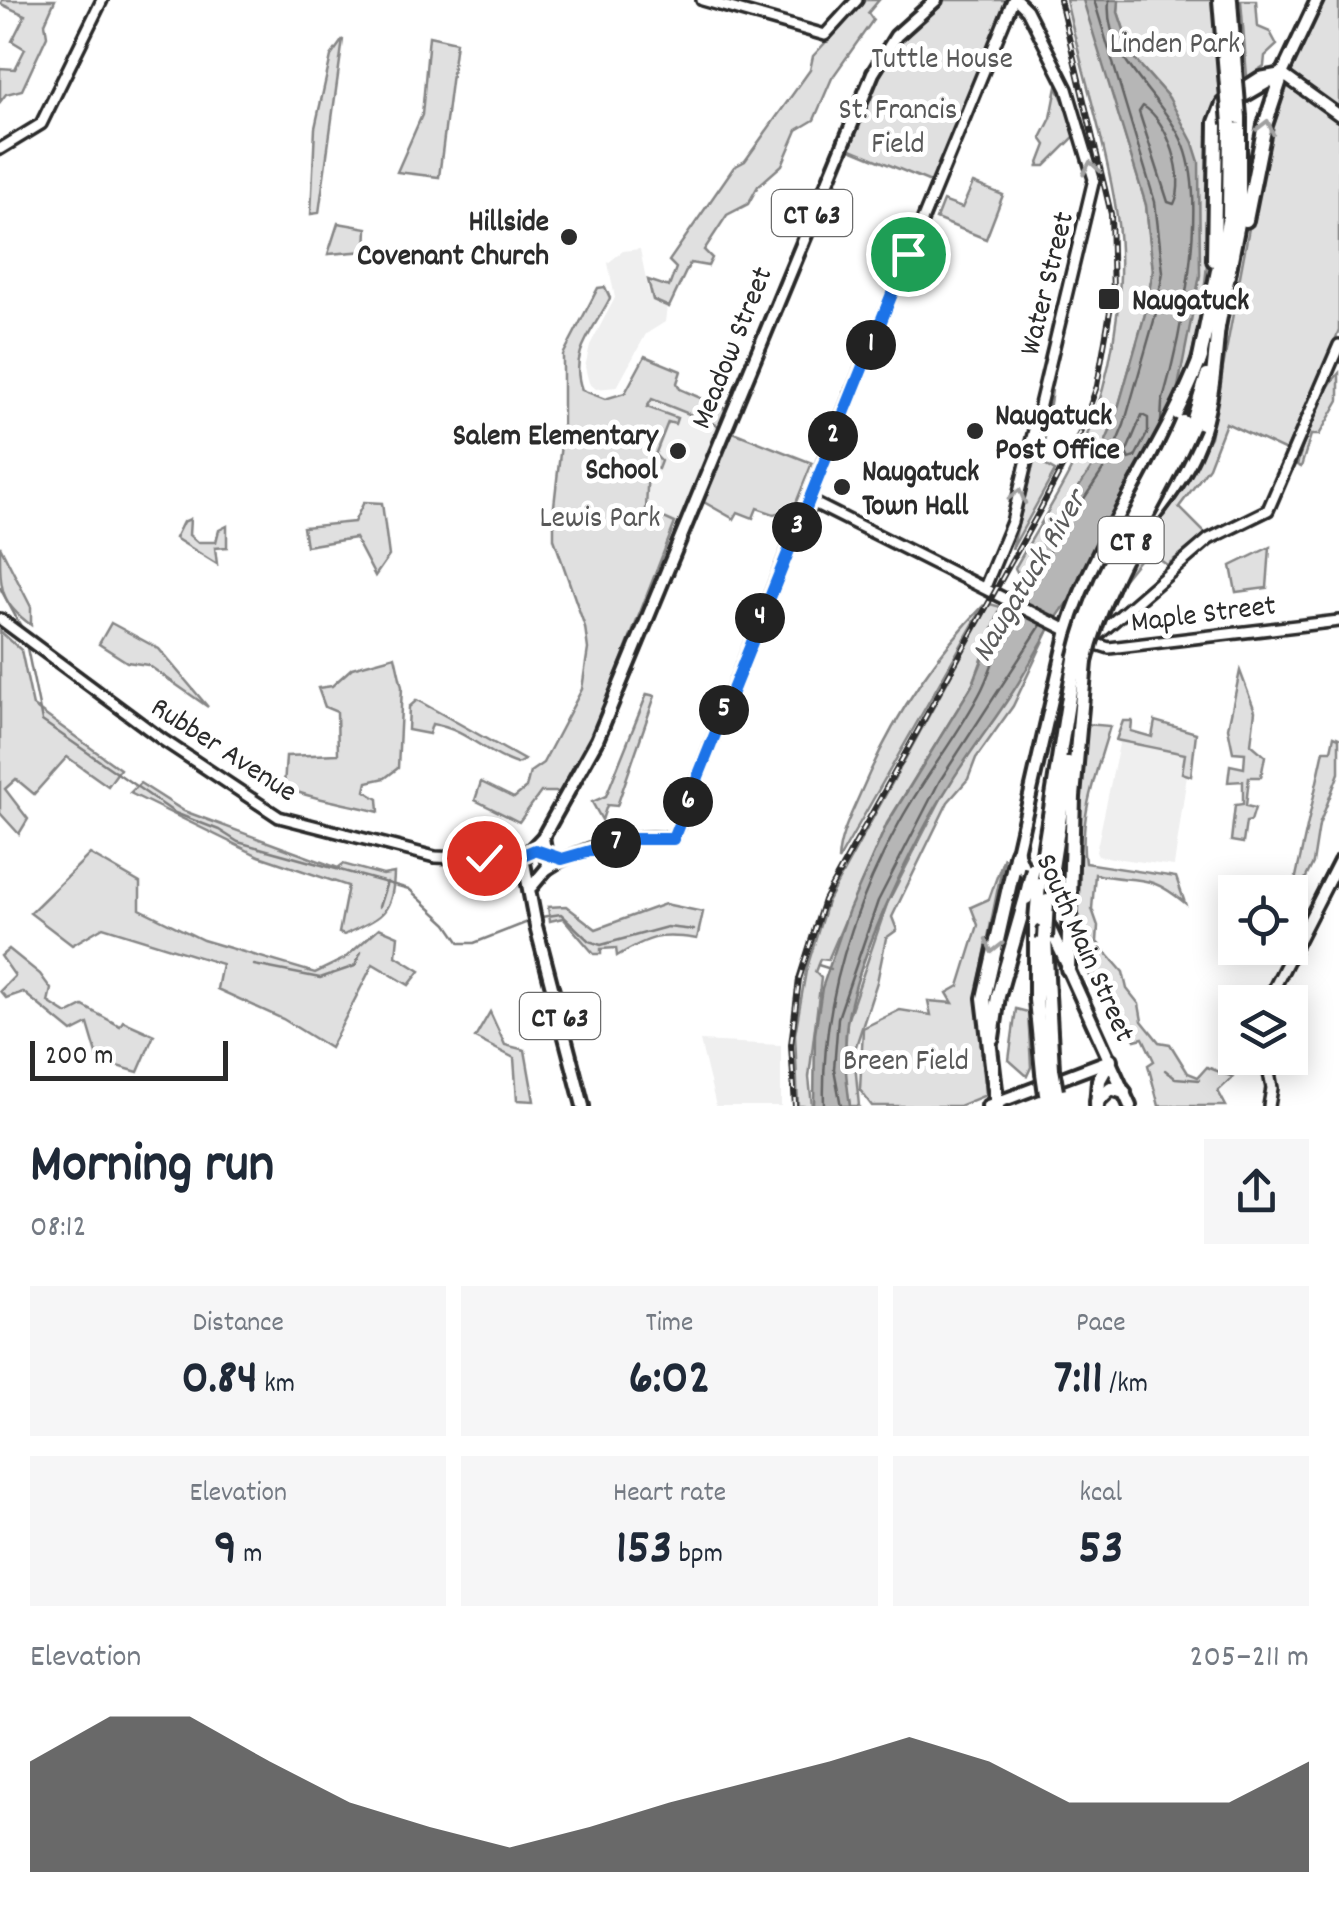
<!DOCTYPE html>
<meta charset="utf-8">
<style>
body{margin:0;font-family:Dekko,sans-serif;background:#f6f6f7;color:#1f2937;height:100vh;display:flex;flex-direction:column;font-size:38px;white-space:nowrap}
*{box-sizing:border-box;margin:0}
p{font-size:32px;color:#747a83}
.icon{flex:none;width:55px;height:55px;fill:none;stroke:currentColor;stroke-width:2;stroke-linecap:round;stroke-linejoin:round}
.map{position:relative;height:1106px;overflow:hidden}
.panel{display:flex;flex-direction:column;background:#fff;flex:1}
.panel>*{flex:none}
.fabs{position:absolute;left:1218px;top:875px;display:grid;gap:20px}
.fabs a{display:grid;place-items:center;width:90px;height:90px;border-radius:0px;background:#fff;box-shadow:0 5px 25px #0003;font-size:50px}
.scale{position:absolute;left:30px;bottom:25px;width:198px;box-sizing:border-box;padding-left:10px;border:5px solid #2b2b2b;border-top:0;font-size:28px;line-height:35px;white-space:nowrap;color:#2b2b2b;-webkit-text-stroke:8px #fff;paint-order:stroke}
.pin{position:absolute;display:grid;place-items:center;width:85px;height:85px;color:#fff;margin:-42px;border:5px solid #fff;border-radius:50%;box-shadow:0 2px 10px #0007}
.km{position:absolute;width:50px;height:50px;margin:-25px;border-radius:50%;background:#222;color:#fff;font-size:28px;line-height:50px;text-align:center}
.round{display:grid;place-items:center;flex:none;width:105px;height:105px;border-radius:0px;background:#f6f6f7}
.headline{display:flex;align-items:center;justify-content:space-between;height:170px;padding:0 30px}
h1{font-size:55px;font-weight:700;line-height:75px}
.figures{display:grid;grid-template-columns:repeat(3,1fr);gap:15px;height:170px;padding:10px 30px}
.figures div{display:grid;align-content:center;border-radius:0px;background:#f6f6f7;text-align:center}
.figures b{font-size:50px;font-weight:700}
.figures small{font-size:28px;font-weight:400}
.figures p{font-size:28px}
.chart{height:280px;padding:20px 30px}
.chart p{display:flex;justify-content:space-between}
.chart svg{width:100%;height:180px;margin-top:10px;fill:#2b2b2b;opacity:.7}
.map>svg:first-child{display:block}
.built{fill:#efefef}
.green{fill:#e0e0e0;stroke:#868686;stroke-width:2.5}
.water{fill:#b6b6b6;stroke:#7e7e7e;stroke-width:2.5}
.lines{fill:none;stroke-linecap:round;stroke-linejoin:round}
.shore{stroke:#636363;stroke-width:2.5}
.stream{stroke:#7e7e7e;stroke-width:2.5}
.tertiary-casing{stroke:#2b2b2b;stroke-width:16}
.secondary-casing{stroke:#2b2b2b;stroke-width:18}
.primary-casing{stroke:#2b2b2b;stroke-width:18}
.motorway-casing{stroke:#2b2b2b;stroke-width:20}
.tertiary{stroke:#fff;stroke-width:9}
.secondary{stroke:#fff;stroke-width:10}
.primary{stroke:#fff;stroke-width:10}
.motorway{stroke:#fff;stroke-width:12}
.rail-casing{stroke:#2b2b2b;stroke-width:6}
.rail{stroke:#fff;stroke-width:2.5;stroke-dasharray:8;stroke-linecap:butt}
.motorway-bridge-casing{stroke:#2b2b2b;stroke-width:20;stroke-linecap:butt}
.motorway-bridge{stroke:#fff;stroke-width:12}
.oneway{stroke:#a0a0a0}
.route-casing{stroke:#fff;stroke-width:20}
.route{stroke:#1a73e8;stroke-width:12}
.poi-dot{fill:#2b2b2b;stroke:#fff;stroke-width:4}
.labels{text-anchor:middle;stroke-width:10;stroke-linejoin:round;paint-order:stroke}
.shield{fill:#fff;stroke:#6b6b6b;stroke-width:2.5}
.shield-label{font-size:28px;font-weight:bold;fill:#2b2b2b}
.park-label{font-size:30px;fill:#585858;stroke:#fff}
.poi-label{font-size:30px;font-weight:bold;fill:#2b2b2b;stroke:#fff;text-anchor:start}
.street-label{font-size:30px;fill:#2b2b2b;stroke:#fff}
.water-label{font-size:32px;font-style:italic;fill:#5c5c5c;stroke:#fff}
</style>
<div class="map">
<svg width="1339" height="1106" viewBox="0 0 1339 1106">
<rect width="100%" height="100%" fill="#fff"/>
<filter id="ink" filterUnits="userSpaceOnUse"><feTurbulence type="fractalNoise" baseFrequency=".01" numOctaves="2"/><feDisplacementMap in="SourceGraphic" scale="20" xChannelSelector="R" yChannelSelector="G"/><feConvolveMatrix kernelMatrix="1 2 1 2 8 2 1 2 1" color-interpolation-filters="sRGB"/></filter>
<g filter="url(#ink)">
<g class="built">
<path d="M 640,249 L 648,290 L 653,300 L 667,307 L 665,322 L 646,334 L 617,387 L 596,389 L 589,383 L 585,367 L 590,345 L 615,298 L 608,263 L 623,251 Z"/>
<path d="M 652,398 L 717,426 L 677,523 L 645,510 L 648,463 L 642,420 Z"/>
<path d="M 1121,735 L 1191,747 L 1174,866 L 1098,856 L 1096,852 Z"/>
<path d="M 700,1041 L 781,1045 L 781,1106 L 716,1106 Z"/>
</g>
<g class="green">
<path d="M 2,0 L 55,0 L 45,23 L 47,36 L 22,90 L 6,94 L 0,102 L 0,68 L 15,69 L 25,49 L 12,41 L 25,15 L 1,4 Z"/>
<path d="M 865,0 L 879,0 L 868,13 L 873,20 L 832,78 L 814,120 L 797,130 L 782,165 L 758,186 L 748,204 L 727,215 L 704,250 L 712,258 L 708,266 L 690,263 L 669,307 L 653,300 L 648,280 L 669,287 L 676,268 L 669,261 L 734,167 L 745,161 L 810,70 L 813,56 Z"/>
<path d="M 944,0 L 1005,0 L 1007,4 L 963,109 L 969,112 L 938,185 L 841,145 L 874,71 L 881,74 L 902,41 Z"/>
<path d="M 1066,0 L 1084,0 L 1146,205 L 1153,271 L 1145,314 L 1114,422 L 1099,458 L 1020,577 L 1015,568 C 1043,518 1077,467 1096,412 C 1115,354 1126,277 1117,216 C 1106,143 1082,72 1066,0 Z"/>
<path d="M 1119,0 L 1214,0 L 1220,92 L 1207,136 L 1211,144 C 1211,235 1209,329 1171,413 L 1181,372 L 1169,98 L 1133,57 L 1118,12 Z"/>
<path d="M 1241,0 L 1256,0 L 1258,27 L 1270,32 L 1277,45 L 1265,56 L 1264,66 L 1247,77 Z"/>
<path d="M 1323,0 L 1339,0 L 1339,108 L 1291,72 Z"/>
<path d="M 429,36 L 456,42 L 439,177 L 397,172 L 422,115 Z"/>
<path d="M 343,39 L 319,213 L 311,214 L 315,128 L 331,56 Z"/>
<path d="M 1284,84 L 1339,121 L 1339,331 L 1286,451 L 1226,423 L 1209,467 L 1179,507 L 1206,534 L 1167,565 L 1147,550 L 1120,584 L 1138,542 L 1182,487 L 1210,437 L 1266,137 Z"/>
<path d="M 1057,87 L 1078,133 L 1045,166 L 1038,166 L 1046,145 L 1041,138 L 1051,118 Z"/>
<path d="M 973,183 L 1003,195 L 986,239 L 936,219 L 943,201 L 962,208 Z"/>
<path d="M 338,223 L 367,228 L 366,251 L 328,254 Z"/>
<path d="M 605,287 L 610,298 C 595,329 568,352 582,390 L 605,399 L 625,393 L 645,356 L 681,371 L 677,383 L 680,389 L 730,411 L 724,428 L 652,399 L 647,407 L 677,418 L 675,424 L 668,422 L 655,455 L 661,461 L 658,469 L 648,466 L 646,510 L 675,523 L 588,746 L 559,792 L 541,792 L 519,822 L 475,800 L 481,782 L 514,798 L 526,788 L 530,772 L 543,763 L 582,689 L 588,649 L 585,627 L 554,539 L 554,506 L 563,427 L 563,355 L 598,288 Z"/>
<path d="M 1339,373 L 1339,400 L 1319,435 L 1311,435 L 1301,467 L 1297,465 C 1306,435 1317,397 1339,373 Z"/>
<path d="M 1052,390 L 1041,463 L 1055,471 L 1012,549 Z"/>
<path d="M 733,432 L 812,463 L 794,508 L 774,514 L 757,508 L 753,518 L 738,512 L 734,519 L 702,501 Z"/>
<path d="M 364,502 L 382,503 L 389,556 L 375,576 L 355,538 L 306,546 L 303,527 L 354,522 Z"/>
<path d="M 190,519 L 189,535 L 197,542 L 216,542 L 219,530 L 227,526 L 227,547 L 215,548 L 217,564 L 175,538 L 183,522 Z"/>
<path d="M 0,546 L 31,607 L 31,625 C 0,602 0,590 0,546 Z"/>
<path d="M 1270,547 L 1267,588 L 1236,592 L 1231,566 Z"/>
<path d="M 990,604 L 1001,607 L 973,684 L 887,823 L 828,960 L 820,959 L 815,972 L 821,978 L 809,1077 L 812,1106 L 798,1106 L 795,1034 L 806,971 L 827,902 Z"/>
<path d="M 984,605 L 838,861 C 839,837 850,817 860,794 C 890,724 930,660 984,605 Z"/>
<path d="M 111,623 L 159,649 L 208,707 L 148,665 L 127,662 L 99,644 Z"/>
<path d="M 0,631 L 21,650 L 33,706 L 120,769 L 108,786 L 67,757 L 34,794 L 16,779 L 5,789 L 28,819 L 19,834 L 0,813 Z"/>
<path d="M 1048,632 L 1013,706 L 976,758 L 968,779 L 948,802 L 892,917 L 897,930 L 886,938 L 877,982 L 854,1052 L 859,1106 L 850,1106 L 844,1069 L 847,1021 L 887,904 L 947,787 Z"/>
<path d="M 395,656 L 402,687 L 398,768 L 385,778 L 367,782 L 365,791 L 378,799 L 379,812 C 347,803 314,800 284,787 L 286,756 L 338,754 L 337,712 L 325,707 L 318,688 L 332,686 L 352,668 Z"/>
<path d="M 1240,671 L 1255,711 L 1251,744 L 1265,756 L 1261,777 L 1249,777 L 1246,806 L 1255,808 L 1251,821 L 1246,822 L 1243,843 L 1231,841 L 1235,805 L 1243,804 L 1243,781 L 1228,782 L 1230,765 L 1244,768 L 1245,753 L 1233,752 L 1228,728 Z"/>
<path d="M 647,694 L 655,696 L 617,806 L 607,805 L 602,820 L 592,802 L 606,796 Z"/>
<path d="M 417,700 L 524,760 L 517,764 C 484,754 469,730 432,724 L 429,734 L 408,730 L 409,707 Z"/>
<path d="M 1123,721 L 1132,721 L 1131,731 L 1152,737 L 1155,721 L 1196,733 L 1191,776 L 1182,773 L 1185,754 L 1116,740 Z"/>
<path d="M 1086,724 L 1110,726 C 1098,768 1078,818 1085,863 L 1176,877 L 1185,903 C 1146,871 1139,884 1095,874 L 1092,909 L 1098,926 L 1097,942 L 1123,972 L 1127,989 L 1139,1004 L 1142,1021 L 1159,1042 L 1170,1044 L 1188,1073 L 1198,1077 L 1207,1067 L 1233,1077 L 1218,1091 L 1226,1106 L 1159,1106 L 1148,1065 L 1154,1061 L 1143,1038 L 1135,1040 L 1100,978 L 1091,979 C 1080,963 1082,948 1072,932 L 1075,834 Z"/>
<path d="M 1334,736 L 1339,738 L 1339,773 L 1319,825 L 1313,863 L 1295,900 L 1292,895 L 1324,750 L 1331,750 Z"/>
<path d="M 140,783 L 184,811 L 338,868 L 343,864 L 383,875 L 394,873 C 393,916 380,917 344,935 L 339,933 L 348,886 L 259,856 L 130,793 Z"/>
<path d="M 90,854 L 140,883 L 140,909 L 203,940 L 315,973 L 344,959 L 379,928 L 398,936 L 396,956 L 420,971 L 409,985 L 373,964 L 330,1048 L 283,1019 L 217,989 L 222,964 L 103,927 L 72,945 L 30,913 Z"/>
<path d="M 1004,857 L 979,983 L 978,1015 L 986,1095 L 959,1106 L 872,1106 L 860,1090 L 863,1028 L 900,1010 L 931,1015 L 928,1001 L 953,1003 L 947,993 L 959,986 L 978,925 L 971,907 L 989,899 Z"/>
<path d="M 665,904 L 703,912 L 697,939 C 658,933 649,937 617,956 L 616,948 L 601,949 L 601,954 L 594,954 L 563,918 L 550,921 L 548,907 L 566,906 L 596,929 Z"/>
<path d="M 9,949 L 40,974 L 51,989 L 48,1002 L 67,1014 L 83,1006 L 120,1026 L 123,1021 L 154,1035 L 138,1072 L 99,1061 L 88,1024 L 72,1032 L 23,992 L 6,998 L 0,991 L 15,976 L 1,956 Z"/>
<path d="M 1016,1009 L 1028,1012 L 1031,1067 L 1027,1076 L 1009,1060 Z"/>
<path d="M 490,1012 L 505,1045 L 525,1050 L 534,1101 L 517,1100 L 514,1058 L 475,1038 Z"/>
</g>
<path class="water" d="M 1083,0 L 1119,0 L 1118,12 L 1133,57 L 1169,98 L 1193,143 L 1199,162 L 1200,275 L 1166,448 L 1086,581 C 1057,610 1040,647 1019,682 C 998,717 971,749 950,784 C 913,842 858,955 847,1022 C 843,1051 846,1078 850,1106 L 814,1106 L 815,1034 L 822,988 L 848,912 L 887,824 L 973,684 L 1011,589 L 1099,457 L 1114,422 L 1145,314 L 1153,270 L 1146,205 Z"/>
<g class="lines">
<g class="shore">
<path d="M 1109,0 C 1103,60 1164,95 1184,146 C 1208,208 1180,340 1162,403 L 1161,422"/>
<path d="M 1143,106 C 1168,120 1187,179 1174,204 L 1168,202 L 1139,112 Z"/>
<path d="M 1142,415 L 1148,418 L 1148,432 L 1135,457 L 1129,459 L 1126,453 Z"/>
<path d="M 1018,598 L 1109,461 L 1124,425 L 1155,317 L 1163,272 L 1155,202 L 1094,0"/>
<path d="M 824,1106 C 821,1007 850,914 897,827 C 922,779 958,737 982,689 C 994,664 1001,636 1011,610"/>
<path d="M 841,1106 L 834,1069 L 838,1018 L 878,901 L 939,782 L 1041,625"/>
</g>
<g class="stream">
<path d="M 0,588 L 23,630"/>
<path d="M 26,643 L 42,721 L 175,813 L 219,830 L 238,842 L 409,889 L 447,924 L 460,943 L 474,943 L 533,920"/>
<path d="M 379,907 L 387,882"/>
<path d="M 541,917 L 561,914 L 589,941 L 601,945 L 667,927 L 694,930"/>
<path d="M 254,965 L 320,978 L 355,966 L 361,952"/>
<path d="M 818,965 L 831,969"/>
<path d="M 1165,1070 L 1175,1078 L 1200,1080"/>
</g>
<g class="tertiary-casing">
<g id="tertiary">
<path d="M 702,0 L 825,35 L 857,0"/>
<path d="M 1282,74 L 1339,115"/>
<path d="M 0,149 L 41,124 L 102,0"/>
<path d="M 808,500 L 1069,631"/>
<path d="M 985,587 L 1012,522 L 1094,179 L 1067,89 L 1027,10 L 1017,0"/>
<path d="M 0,619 L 163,740 L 279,817 L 435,857 L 511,860 L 525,855"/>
<path d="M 1092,640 L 1209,539 L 1268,510 L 1339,345"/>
<path d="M 1087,641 L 1109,648 L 1339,621"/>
<path d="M 546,870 C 580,847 633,832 673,839 L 827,452 L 1013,0"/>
<path d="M 1267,1002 L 1339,861"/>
<path d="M 1266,1058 L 1272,1088 L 1269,1106"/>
</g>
</g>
<g class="secondary-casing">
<g id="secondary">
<path d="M 1282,74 L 1317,0"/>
<path d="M 1235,94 L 1260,78 L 1282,74"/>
<path d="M 1234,102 L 1282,74"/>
<path d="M 1031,886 L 1017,852 L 1068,630"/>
<path d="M 1046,920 L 1066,963"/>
</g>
</g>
<g class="primary-casing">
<g id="primary">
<path d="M 532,886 L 548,867 L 543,838"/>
<path d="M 1068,969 L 1130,1106"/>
<path d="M 583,1106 L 536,926 L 523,858 L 543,837 L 597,740 L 873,73 L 896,36 L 936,0"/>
<path d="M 988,1106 L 1110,1060"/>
</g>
</g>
<g class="motorway-casing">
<g id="motorway">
<path d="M 1220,0 L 1226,74"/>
<path d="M 1230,0 L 1235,69"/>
<path d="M 1246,220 L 1265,125 L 1282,74"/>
<path d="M 1214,260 L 1216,122 L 1223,104"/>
<path d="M 1217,332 L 1239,218 L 1239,117"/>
<path d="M 1199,363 L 1229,217 L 1230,124"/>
<path d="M 1192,425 L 1207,376"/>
<path d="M 1145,525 C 1206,453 1210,416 1218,325"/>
<path d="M 1068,630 L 1086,611"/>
<path d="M 1068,630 C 1098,535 1164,452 1201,357"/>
<path d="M 1039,884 L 1075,659"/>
<path d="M 1047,901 L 1068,763"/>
<path d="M 1036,920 L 1036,1000 L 1043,1073"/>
<path d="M 1045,939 L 1052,1069"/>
<path d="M 1068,969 L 1073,797 L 1085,662"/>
<path d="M 992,1038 L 998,996 L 1026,898"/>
<path d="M 1097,1101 L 1111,1088 L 1124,1092"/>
<path d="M 997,1106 L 984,998 L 1017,852"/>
<path d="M 1097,1106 L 1099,1080 L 1110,1060"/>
</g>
</g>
<use href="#tertiary" class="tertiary"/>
<use href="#secondary" class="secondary"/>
<use href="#primary" class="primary"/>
<use href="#motorway" class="motorway"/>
<g class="rail-casing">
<path id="rail" d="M 795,1106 L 791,1045 L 799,979 L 824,900 L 1040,510 L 1081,431 L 1097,386 L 1113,294 L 1111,214 L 1060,0"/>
</g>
<use href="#rail" class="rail"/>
<g class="motorway-bridge-casing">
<g id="motorway-bridge">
<path d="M 1235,69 L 1239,117"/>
<path d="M 1226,74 L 1230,124"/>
<path d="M 1075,659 C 1097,566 1147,506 1183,422"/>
<path d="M 1085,662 C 1105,574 1157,506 1192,425"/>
<path d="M 1026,898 L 1033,869"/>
<path d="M 1036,920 L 1039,884"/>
<path d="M 1045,939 L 1047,901"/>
<path d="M 1052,1069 L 1056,1091"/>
<path d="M 1043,1073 L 1046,1094"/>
</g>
</g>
<use href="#motorway-bridge" class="motorway-bridge"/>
</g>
<defs><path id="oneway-chevron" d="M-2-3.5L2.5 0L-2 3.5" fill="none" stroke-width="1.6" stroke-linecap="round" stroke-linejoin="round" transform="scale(2.5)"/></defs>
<g class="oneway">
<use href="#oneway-chevron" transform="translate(1266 127) rotate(-75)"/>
<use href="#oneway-chevron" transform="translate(1091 168) rotate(-100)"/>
<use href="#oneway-chevron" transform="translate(1018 496) rotate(-76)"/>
<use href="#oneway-chevron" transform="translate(993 946) rotate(104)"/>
</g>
</g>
<g class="lines" filter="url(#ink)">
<g class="route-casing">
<path id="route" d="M 484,858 L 511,860 L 535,850 L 562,859 L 632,839 L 673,839 L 908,254"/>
</g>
<use href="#route" class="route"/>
</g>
<g class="poi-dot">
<circle cx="569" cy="237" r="10"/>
<rect x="1097" y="287" width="24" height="24" rx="5"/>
<circle cx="975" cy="431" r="10"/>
<circle cx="678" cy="451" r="10"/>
<circle cx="842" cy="487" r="10"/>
</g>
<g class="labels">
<g class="shield">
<rect x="772" y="190" width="80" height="46" rx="8"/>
<rect x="1098.5" y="517" width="65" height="46" rx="8"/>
<rect x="520" y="993" width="80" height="46" rx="8"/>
</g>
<g class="shield-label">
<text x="812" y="223">CT 63</text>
<text x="1131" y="550">CT 8</text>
<text x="560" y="1026">CT 63</text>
</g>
<g class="park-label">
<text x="1175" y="52">Linden Park</text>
<text x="942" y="67">Tuttle House</text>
<text x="898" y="118">St. Francis<tspan x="898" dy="34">Field</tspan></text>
<text x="600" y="526">Lewis Park</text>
<text x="906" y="1069">Breen Field</text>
</g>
<g class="poi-label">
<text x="549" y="230" text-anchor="end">Hillside<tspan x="549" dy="34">Covenant Church</tspan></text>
<text x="1132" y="309">Naugatuck</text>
<text x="995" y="424">Naugatuck<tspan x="995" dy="34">Post Office</tspan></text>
<text x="658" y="444" text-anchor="end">Salem Elementary<tspan x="658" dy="34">School</tspan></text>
<text x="862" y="480">Naugatuck<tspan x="862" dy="34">Town Hall</tspan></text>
</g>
<g class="street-label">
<text transform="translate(1045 283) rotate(-76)" y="10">Water Street</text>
<text transform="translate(730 347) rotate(-68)" y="10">Meadow Street</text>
<text transform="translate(1203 612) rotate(-7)" y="10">Maple Street</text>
<text transform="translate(225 748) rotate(33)" y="10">Rubber Avenue</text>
<text transform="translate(1087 947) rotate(66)" y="10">South Main Street</text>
</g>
<g class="water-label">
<text transform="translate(1027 575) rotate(-59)" y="11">Naugatuck River</text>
</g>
</g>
</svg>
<div class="fabs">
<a><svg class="icon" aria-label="locate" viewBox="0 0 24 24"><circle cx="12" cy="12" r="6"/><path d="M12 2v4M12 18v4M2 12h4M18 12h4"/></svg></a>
<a><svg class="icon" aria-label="layers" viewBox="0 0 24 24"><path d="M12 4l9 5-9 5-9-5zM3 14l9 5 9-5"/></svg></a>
</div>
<div class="scale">200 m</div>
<div class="pin" style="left:908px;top:254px;background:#1e9e55"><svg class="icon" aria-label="arrive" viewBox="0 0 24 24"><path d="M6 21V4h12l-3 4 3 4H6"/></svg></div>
<div class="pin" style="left:484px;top:858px;background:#d93025"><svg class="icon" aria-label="check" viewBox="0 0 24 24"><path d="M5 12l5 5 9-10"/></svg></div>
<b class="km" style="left:871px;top:345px">1</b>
<b class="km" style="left:833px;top:436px">2</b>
<b class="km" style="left:797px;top:527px">3</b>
<b class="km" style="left:760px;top:618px">4</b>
<b class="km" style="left:724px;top:710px">5</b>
<b class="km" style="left:688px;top:802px">6</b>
<b class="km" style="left:616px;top:843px">7</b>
</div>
<section class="panel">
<div class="headline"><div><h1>Morning run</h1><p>08:12</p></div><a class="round"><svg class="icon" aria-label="share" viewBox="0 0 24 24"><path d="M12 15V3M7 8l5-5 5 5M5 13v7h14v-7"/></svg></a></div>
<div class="figures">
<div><p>Distance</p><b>0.84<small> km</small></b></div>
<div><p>Time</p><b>6:02</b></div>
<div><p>Pace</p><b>7:11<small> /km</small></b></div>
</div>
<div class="figures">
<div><p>Elevation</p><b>9<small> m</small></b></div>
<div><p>Heart rate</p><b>153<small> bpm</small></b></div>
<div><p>kcal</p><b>53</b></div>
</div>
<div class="chart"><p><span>Elevation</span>205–211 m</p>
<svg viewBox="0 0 160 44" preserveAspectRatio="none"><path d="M0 44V17L10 6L20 6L30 17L40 27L50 33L60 38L70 33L80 27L90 22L100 17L110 11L120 17L130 27L140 27L150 27L160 17V44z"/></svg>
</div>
</section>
